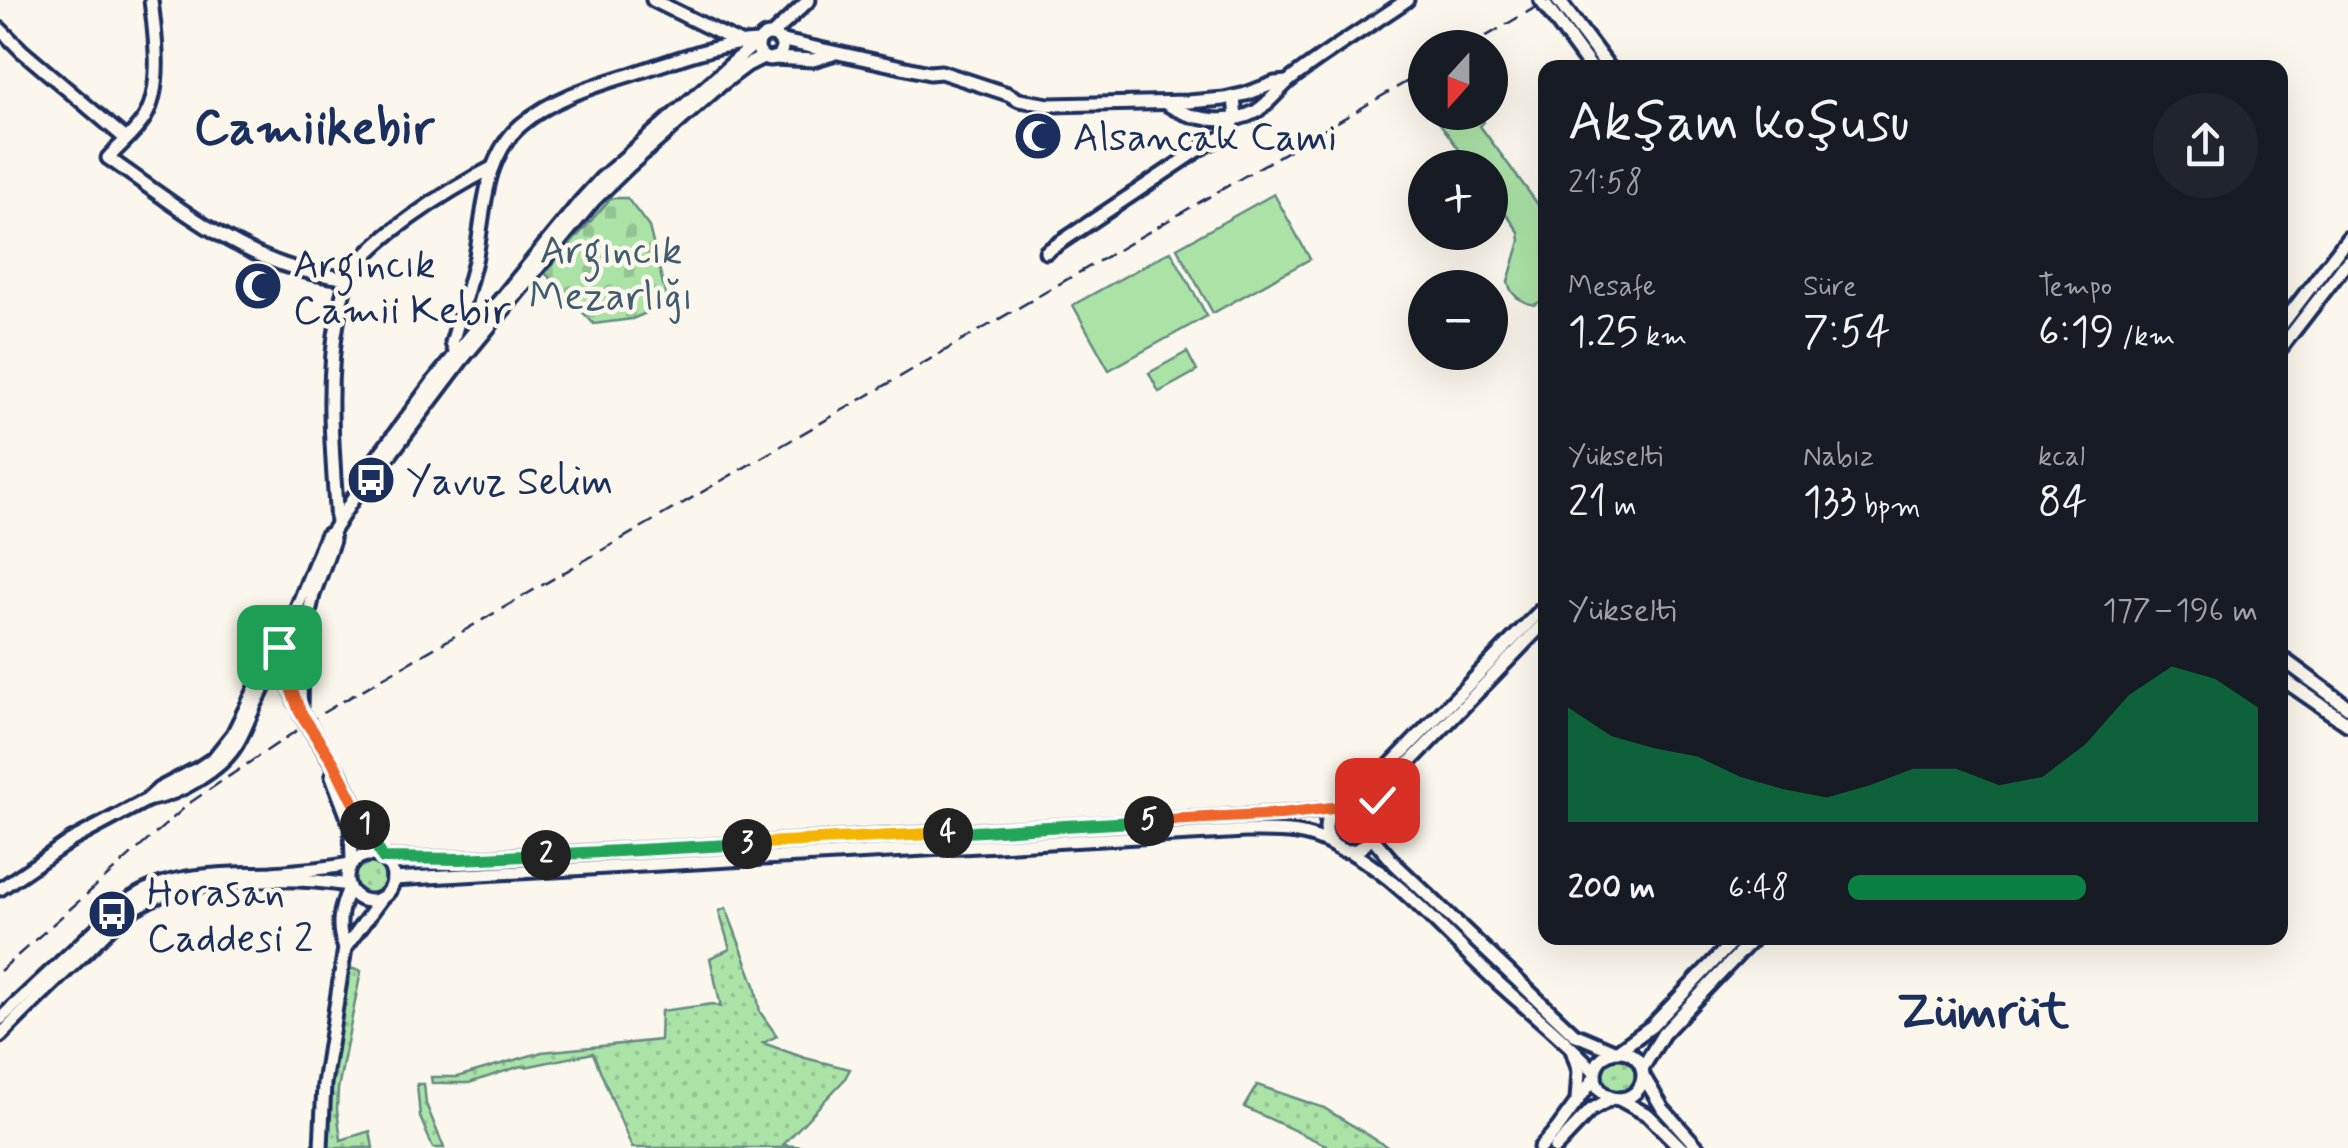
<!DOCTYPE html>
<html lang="tr">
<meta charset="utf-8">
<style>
body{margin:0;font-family:Mynerve,sans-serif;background:#20242c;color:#f1f3f6;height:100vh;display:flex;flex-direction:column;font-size:38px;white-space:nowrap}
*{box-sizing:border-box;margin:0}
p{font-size:32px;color:#9ea1a6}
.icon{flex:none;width:55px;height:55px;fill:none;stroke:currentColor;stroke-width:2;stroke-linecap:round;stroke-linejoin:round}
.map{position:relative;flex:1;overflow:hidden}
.details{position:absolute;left:1538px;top:60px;width:750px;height:885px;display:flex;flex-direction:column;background:#171b24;border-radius:20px;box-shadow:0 10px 40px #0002}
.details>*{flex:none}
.needle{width:65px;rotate:201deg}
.controls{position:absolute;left:1408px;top:30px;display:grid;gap:20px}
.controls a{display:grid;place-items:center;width:100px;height:100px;border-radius:50%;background:#171b24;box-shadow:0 10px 40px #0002;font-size:50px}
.pin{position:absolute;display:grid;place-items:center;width:85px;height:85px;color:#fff;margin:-42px;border-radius:20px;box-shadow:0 5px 15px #0006}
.km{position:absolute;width:50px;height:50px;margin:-25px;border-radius:50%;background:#222;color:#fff;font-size:28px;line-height:50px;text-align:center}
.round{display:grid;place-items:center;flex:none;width:105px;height:105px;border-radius:52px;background:#20242c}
.headline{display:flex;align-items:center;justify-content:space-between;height:170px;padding:0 30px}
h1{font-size:55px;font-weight:600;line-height:75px}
.stats{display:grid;grid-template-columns:repeat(3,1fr);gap:15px;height:170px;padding:10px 30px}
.stats div{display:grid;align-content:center}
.stats b{font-size:42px;font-weight:600}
.stats small{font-size:28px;font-weight:400}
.stats p{font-size:28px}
.chart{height:280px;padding:20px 30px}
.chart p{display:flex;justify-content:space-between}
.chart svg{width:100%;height:180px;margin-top:10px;fill:#0b8043;opacity:.7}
ul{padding:0 30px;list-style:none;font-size:32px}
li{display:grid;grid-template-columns:160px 120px 1fr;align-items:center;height:75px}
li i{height:25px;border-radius:12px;background:#0b8043}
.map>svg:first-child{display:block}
.grass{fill:url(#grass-dots);stroke:#638982;stroke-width:2.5}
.cemetery{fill:url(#cemetery-stones);stroke:#638982;stroke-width:2.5}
.park{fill:#abe3a7;stroke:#638982;stroke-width:2.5}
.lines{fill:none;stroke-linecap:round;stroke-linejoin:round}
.secondary-casing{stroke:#1b2f5e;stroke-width:19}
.primary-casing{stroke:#1b2f5e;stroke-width:20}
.secondary{stroke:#fbf7ec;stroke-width:11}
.primary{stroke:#fbf7ec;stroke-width:12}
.rail{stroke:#1b2f5e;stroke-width:2.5;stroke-dasharray:15 8;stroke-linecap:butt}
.secondary-bridge-casing{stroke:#1b2f5e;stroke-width:19;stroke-linecap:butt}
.secondary-bridge{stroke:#fbf7ec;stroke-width:11}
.split-1-casing{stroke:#fff;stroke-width:20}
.split-2-casing{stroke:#fff;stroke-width:20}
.split-3-casing{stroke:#fff;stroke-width:20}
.split-4-casing{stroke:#fff;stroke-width:20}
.split-5-casing{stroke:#fff;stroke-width:20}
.split-6-casing{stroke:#fff;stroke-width:20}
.split-7-casing{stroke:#fff;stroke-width:20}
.split-1{stroke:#f0652b;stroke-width:12}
.split-2{stroke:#22a559;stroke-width:12}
.split-3{stroke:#22a559;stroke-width:12}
.split-4{stroke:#f5b400;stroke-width:12}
.split-5{stroke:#22a559;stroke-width:12}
.split-6{stroke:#f0652b;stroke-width:12}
.split-7{stroke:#f5b400;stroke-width:12}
.labels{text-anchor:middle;stroke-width:9;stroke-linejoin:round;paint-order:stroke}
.poi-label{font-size:40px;fill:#1b2f5e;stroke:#fbf7ec;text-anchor:start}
.park-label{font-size:40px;fill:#3f5c70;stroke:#fbf7ec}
.district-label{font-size:50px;font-weight:bold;fill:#1b2f5e;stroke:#fbf7ec}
</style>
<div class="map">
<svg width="2348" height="1148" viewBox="0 0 2348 1148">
<defs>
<pattern id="grass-dots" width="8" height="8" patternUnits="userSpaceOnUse" patternTransform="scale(2.5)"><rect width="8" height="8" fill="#abe3a7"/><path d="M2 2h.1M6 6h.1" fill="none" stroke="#93c392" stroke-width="1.8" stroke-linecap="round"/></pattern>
<pattern id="cemetery-stones" width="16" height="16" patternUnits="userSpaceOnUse" patternTransform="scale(2.5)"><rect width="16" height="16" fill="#abe3a7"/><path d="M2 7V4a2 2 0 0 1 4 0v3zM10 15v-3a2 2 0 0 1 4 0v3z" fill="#93c392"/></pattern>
</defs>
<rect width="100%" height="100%" fill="#fbf7ec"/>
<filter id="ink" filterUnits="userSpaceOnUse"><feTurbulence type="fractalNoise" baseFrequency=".01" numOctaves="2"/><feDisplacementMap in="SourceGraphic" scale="20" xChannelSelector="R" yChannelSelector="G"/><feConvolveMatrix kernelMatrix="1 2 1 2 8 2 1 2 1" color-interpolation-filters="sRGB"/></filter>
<g filter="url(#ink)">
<g class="grass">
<circle cx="370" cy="878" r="19"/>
<path d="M 726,908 L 755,985 L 760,1012 L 777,1036 L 763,1043 L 805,1058 L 850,1069 L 844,1080 L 783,1145 L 818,1148 L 632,1148 L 593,1053 L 525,1067 L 521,1066 L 469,1083 L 432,1083 L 431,1077 L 457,1077 L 542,1052 L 660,1040 L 661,1011 L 713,1004 L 721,1007 L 710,958 L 730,949 L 719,911 Z"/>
<path d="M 349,968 L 361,971 L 338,1089 L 337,1110 L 341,1140 L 370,1131 L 373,1148 L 327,1148 L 331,1074 Z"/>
<circle cx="1619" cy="1075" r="17"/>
<path d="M 417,1084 L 424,1084 L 426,1104 L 444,1148 L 433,1148 L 420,1117 Z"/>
<path d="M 1257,1085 L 1324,1108 L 1389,1148 L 1332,1148 L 1244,1107 Z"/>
</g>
<path class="cemetery" d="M 611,198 L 627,198 L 649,227 L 668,304 L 632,319 L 594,324 L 545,273 Z"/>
<g class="park">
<path d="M 1433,114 L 1477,113 L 1484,122 L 1480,126 L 1545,214 L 1545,299 L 1534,305 C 1521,302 1511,296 1508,282 L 1520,241 L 1519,232 L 1490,192 L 1490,168 L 1472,167 Z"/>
<path d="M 1274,194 L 1310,259 L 1213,313 L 1177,248 Z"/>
<path d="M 1171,251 L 1207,316 L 1109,370 L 1073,305 Z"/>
<path d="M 1187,352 L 1197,371 L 1159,392 L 1149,373 Z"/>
</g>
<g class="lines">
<g class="secondary-casing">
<g id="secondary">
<path d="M 151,0 C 155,34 163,86 145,117 C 136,132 120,145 108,158 C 184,210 253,272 348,278"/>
<path d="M 653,0 L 738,42"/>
<path d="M 0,29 L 22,51 L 126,139"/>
<path d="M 772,35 L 809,0"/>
<circle cx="770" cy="47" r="12"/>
<path d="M 779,40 L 929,73 L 941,72 L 1008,94 L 1019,100 L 1049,105 L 1188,102 L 1224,99 L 1246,94 L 1275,83 L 1287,82"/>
<path d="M 773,58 L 813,60 L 833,54"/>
<path d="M 1165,103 C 1190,120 1227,126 1255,112 C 1269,104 1278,90 1290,80 C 1327,51 1368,27 1407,0"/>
<path d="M 1046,252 L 1206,145 L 1223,137 L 1236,118 L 1234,97"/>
<path d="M 2280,327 L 2348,238"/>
<path d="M 2280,349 L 2348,261"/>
<path d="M 456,354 L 452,343 C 460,316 468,289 475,261 C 485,215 482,159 521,125 C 552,98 594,86 632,74 C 674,61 715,43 759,42"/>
<path d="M 363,483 L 371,480 L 460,362 L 594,200 L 628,167 L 723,83 L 747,65 L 763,57"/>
<path d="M 337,524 C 333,455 325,385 338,317 C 341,305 342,291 348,280 C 365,241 454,187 492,168"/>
<path d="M 281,636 L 296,610 L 326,536 L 332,532 L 363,483 L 365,474 L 433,382 L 579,203 L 601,179 L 752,46 L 758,44"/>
<path d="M 302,641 L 298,635 L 287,632 L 281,636 L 279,647 C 284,658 295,658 301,648 L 313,595 L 333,540 L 332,532"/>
<path d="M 286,655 L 288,680 L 296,703"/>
<path d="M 300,712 L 301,648"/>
<path d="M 318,740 L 339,773 L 381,857"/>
<path d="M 332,776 L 351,826 L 352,862"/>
<path d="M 151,799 C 179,794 221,770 236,745 C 246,729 251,711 260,695 C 267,681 277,668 284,654"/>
<circle cx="1349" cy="828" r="23"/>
<path d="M 1343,806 L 1365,791 L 1545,606"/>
<path d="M 1370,821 L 1374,807 L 1384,789 L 1545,622"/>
<path d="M 1370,835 L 1395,864 L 1574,1034 L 1614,1051"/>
<path d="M 1349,851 C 1405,884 1446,935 1493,978 C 1527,1010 1564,1037 1595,1072"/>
<circle cx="370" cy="878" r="23"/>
<path d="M 383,858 L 460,859 L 677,848 L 1281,814 L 1339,808"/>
<path d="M 393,879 L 1245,831 C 1280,831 1305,829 1336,847"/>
<path d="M 0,889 L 70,841 L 147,800 L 159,789 L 199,768 L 214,758 L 233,734 L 278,643"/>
<path d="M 345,948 L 382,898"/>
<path d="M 0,1019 L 120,907 C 161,871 220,875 271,873 C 298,871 324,869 350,864"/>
<path d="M 0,1036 C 29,1006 59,978 89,949 C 105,933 121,915 142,904 C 188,877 295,876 348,885"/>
<path d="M 1572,1050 L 1579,1071 L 1577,1100"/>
<path d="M 1619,1050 L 1652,1026 L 1736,938"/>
<circle cx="1619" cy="1075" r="24"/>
<path d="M 1643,1067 L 1663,1034 L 1754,938"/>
<path d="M 1644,1077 L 1663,1109 L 1698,1148"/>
<path d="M 1619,1099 L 1648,1115 L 1681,1148"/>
<path d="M 321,1148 L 324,1084 L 345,948 C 336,927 340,909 349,888"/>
<path d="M 1540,1148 L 1557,1129 L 1595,1077"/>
<path d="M 1555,1148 L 1591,1110 L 1612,1098"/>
</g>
</g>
<g class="primary-casing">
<g id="primary">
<path d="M 1541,0 L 1591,68"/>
<path d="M 1558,0 L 1609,68"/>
<path d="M 2280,657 L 2348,707"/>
<path d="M 2280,677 L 2348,724"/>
</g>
</g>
<use href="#secondary" class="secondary"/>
<use href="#primary" class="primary"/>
<g class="rail">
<path d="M 1466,48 L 1548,0"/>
<path d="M 0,971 L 191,802 L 321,714 L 1425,71"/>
</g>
<g class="secondary-bridge-casing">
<path id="secondary-bridge" d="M 300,712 L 318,740"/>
</g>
<use href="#secondary-bridge" class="secondary-bridge"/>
</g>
</g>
<g class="lines" filter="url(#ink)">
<g class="split-1-casing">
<path id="split-1" d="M 279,647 L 286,655 L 288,680 L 300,712 L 333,762 L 365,825"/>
</g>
<g class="split-2-casing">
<path id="split-2" d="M 365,825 L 383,858 L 460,859 L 546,855"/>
</g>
<g class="split-3-casing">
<path id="split-3" d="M 546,855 L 747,844"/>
</g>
<g class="split-4-casing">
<path id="split-4" d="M 747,844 L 948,833"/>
</g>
<g class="split-5-casing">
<path id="split-5" d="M 948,833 L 1149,821"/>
</g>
<g class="split-6-casing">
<path id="split-6" d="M 1149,821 L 1281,814 L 1349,806"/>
</g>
<g class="split-7-casing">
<path id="split-7" d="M 1349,806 L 1362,810 L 1370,821 L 1377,800"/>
</g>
<use href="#split-1" class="split-1"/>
<use href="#split-2" class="split-2"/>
<use href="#split-3" class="split-3"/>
<use href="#split-4" class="split-4"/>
<use href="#split-5" class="split-5"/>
<use href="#split-6" class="split-6"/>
<use href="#split-7" class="split-7"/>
</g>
<defs>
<g id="mosque-disc" transform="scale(2.5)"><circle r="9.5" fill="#1b2f5e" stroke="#fbf7ec"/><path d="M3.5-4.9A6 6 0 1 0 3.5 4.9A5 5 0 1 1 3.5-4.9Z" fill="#fff"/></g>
<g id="bus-disc" transform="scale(2.5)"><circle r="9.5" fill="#1b2f5e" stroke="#fbf7ec"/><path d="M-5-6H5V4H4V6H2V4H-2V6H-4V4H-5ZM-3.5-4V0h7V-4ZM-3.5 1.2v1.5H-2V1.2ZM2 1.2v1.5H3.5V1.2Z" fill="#fff"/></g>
</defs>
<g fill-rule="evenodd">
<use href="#mosque-disc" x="1038" y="136"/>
<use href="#mosque-disc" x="258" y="286"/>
<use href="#bus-disc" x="371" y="480"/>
<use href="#bus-disc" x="112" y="914"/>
</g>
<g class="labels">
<g class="poi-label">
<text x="1073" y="150">Alsancak Cami</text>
<text x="293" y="277">Argıncık<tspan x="293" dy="46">Camii Kebir</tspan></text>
<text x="406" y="494">Yavuz Selim</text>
<text x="147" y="905">Horasan<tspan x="147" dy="46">Caddesi 2</tspan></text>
</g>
<g class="park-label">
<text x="611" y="263">Argıncık<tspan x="611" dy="46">Mezarlığı</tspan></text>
</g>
<g class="district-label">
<text x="314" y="143">Camiikebir</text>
<text x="1983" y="1027">Zümrüt</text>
</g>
</g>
</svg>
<div class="controls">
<a><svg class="needle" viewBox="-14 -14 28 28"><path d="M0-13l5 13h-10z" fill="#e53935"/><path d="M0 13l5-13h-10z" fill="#9ea1a6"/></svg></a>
<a>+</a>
<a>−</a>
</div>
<div class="pin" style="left:279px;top:647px;background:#1e9e55"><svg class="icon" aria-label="arrive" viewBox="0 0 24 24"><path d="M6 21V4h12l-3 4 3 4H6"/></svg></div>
<div class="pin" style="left:1377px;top:800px;background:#d93025"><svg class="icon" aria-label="check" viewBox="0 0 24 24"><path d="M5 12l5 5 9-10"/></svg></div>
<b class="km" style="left:365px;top:825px">1</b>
<b class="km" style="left:546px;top:855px">2</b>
<b class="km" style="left:747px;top:844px">3</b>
<b class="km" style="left:948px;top:833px">4</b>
<b class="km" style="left:1149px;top:821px">5</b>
<section class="details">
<div class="headline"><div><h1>Akşam koşusu</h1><p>21:58</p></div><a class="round"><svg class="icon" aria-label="share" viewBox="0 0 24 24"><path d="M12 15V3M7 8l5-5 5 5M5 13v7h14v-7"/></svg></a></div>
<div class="stats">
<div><p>Mesafe</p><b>1.25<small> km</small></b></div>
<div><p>Süre</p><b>7:54</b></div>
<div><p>Tempo</p><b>6:19<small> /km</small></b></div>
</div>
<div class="stats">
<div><p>Yükselti</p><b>21<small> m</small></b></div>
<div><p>Nabız</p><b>133<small> bpm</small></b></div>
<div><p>kcal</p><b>84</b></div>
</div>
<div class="chart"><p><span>Yükselti</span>177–196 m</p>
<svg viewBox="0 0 160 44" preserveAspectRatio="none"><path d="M0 44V16L10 23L20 26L30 28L40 33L50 36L60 38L70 35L80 31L90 31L100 35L110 33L120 25L130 13L140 6L150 9L160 16V44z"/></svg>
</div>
<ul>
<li><b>200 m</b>6:48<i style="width:58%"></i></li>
</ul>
</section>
</div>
